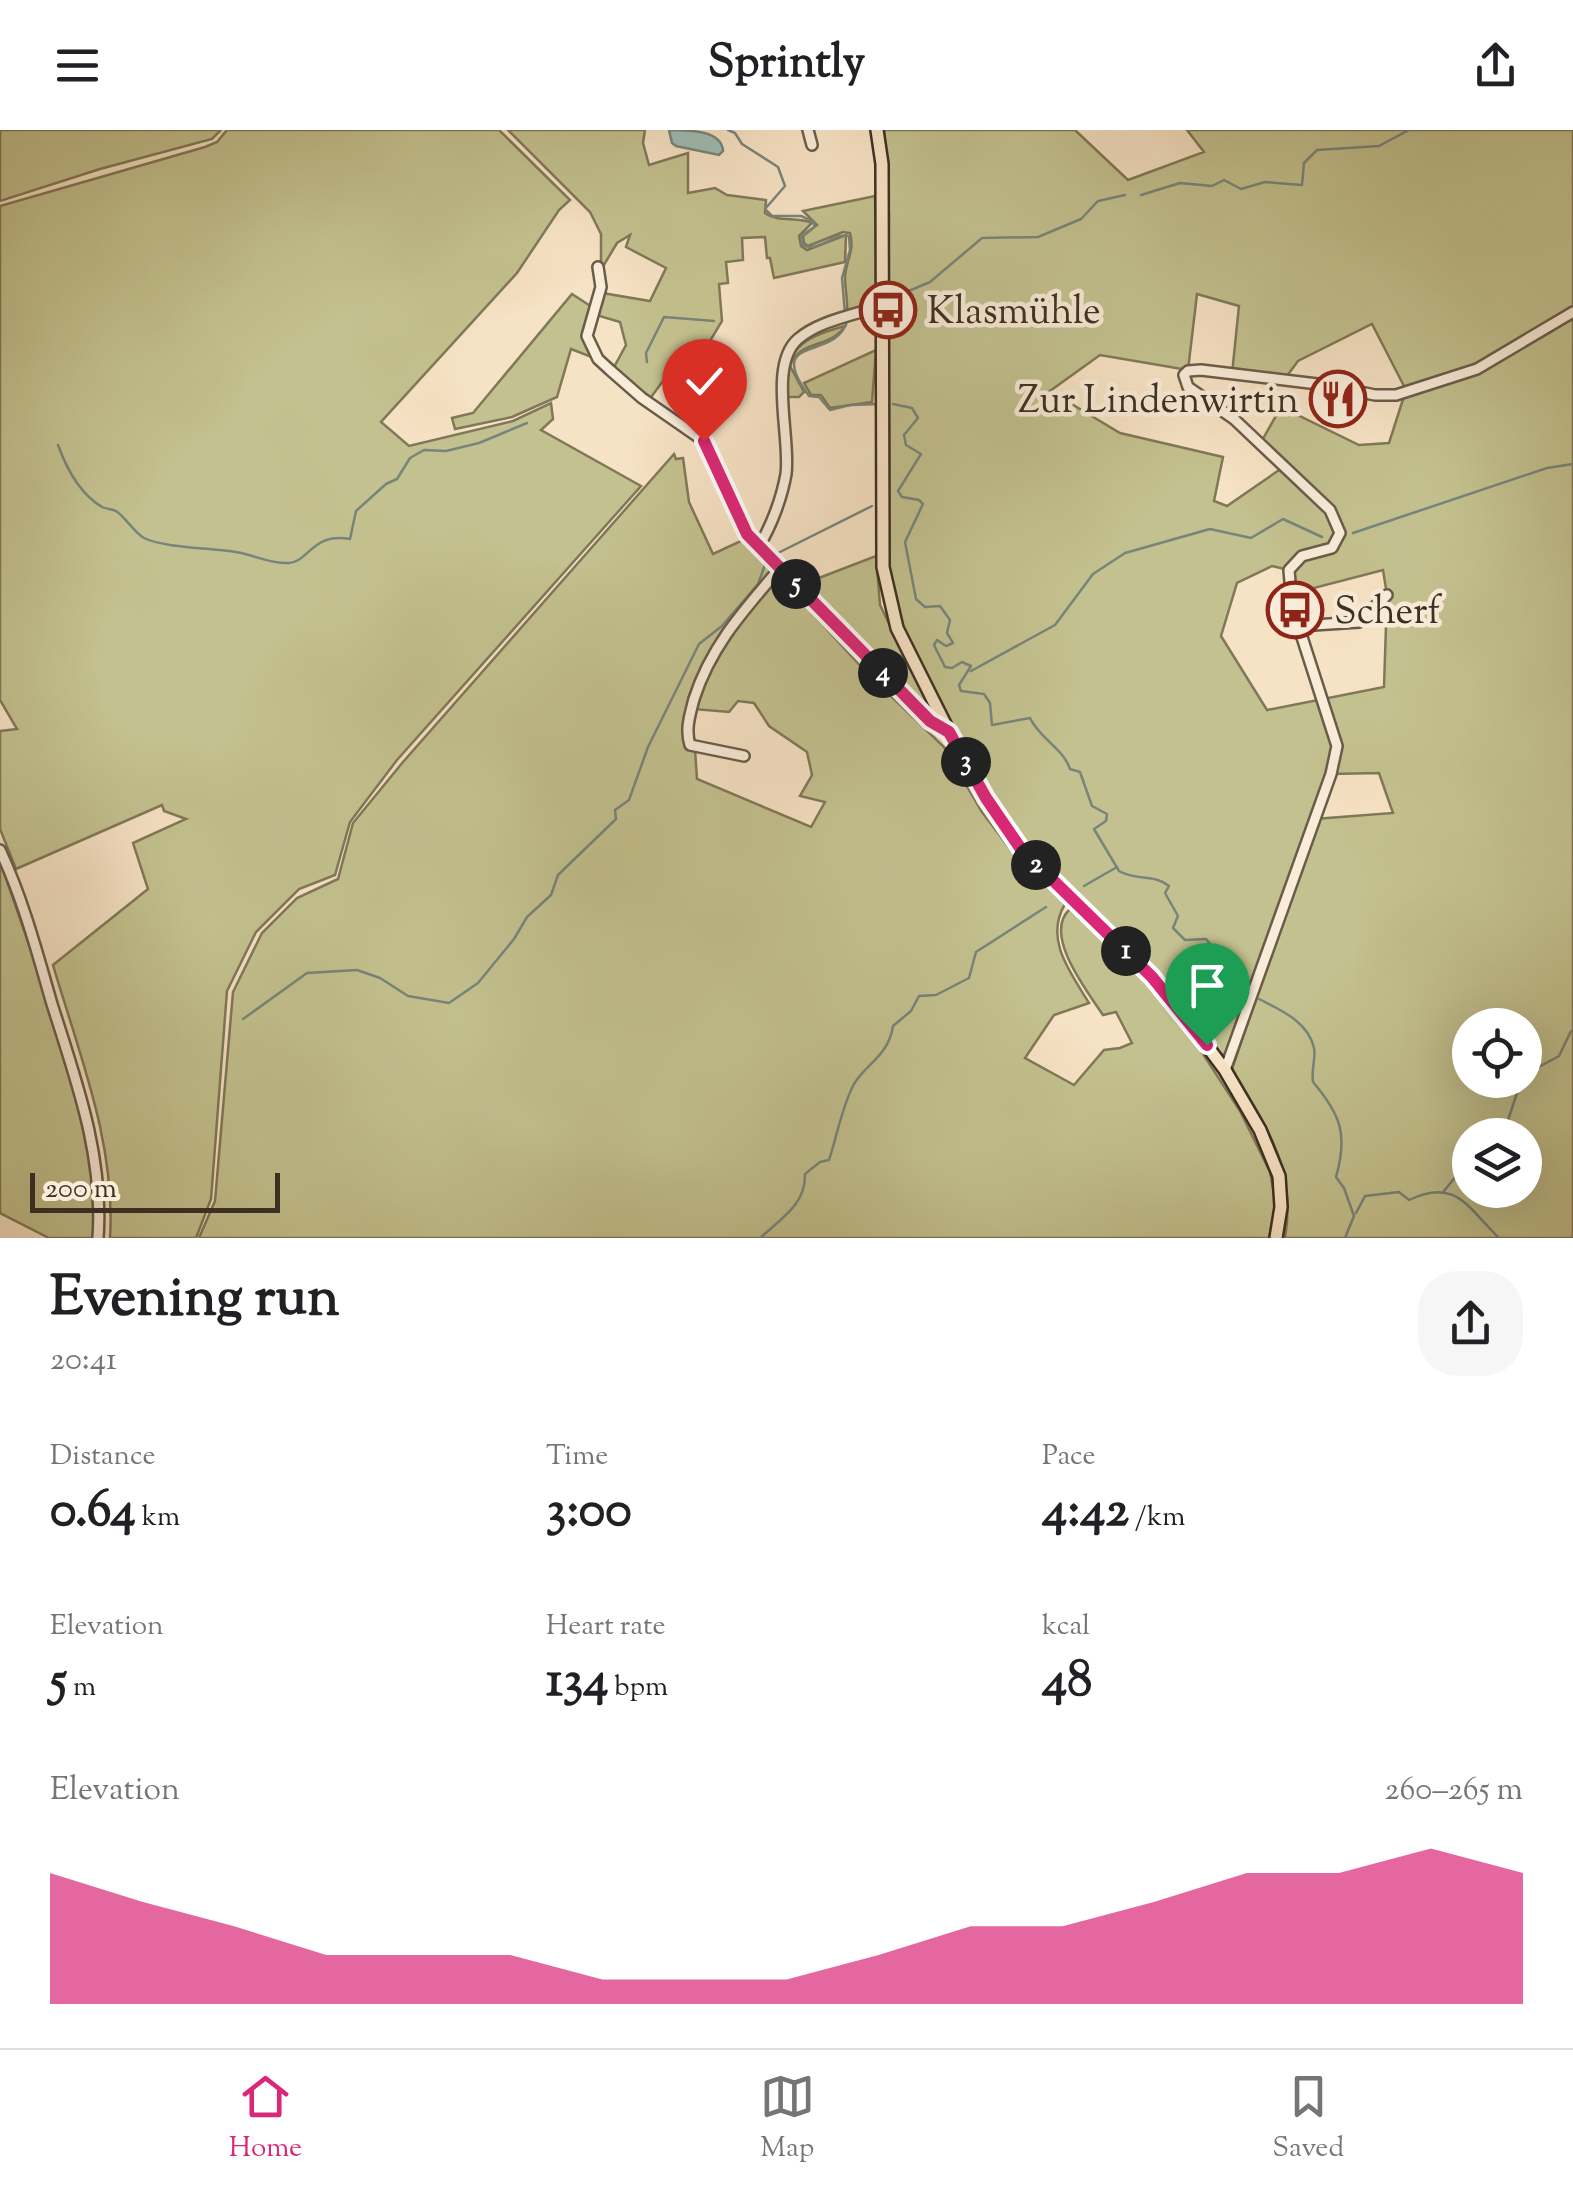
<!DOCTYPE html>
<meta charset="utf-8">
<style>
body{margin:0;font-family:"Sorts Mill Goudy",serif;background:#f6f6f6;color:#202124;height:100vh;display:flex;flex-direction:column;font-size:38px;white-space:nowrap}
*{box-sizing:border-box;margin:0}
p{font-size:32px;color:#757577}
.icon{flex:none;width:55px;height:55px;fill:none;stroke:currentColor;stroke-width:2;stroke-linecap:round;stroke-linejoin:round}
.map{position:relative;height:1108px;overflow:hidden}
.side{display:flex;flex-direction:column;background:#fff;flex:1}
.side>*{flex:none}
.controls{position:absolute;left:1452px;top:878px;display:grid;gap:20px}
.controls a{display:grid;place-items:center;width:90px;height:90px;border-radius:50%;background:#fff;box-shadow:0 10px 40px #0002;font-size:50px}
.scale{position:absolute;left:30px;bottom:25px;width:250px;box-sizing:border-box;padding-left:10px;border:5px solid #3d3021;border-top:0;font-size:28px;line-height:35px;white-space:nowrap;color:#3d3021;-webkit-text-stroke:8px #f9ecd9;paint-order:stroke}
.pin{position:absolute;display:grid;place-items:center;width:85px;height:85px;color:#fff;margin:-102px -42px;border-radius:50% 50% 50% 0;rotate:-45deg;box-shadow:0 0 10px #0007}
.pin .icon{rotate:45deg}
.km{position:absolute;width:50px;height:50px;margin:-25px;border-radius:50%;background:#222;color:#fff;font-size:28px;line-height:50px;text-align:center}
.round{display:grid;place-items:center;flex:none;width:105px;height:105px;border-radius:40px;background:#f6f6f6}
.head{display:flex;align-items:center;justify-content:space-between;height:170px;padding:0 50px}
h1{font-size:55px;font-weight:700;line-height:75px}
.stats{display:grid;grid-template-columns:repeat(3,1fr);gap:15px;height:170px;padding:10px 50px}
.stats div{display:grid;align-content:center}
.stats b{font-size:50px;font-weight:700}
.stats small{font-size:28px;font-weight:400}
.stats p{font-size:28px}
.chart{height:280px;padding:20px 50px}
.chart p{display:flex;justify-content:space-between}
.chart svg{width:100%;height:180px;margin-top:10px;fill:#db2777;opacity:.7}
header{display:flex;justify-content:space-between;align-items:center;height:130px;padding:0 50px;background:#fff;font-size:45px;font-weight:700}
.menu{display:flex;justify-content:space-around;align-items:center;height:140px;border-top:2px solid #e0e0e0;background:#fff;font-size:28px;color:#757577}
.menu a{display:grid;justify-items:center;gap:5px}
.menu .active{color:#db2777}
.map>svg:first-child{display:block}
.green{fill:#c3c18f;stroke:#807858;stroke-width:2.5;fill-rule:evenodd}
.water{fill:#9dbdb5;stroke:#77857a;stroke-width:2.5}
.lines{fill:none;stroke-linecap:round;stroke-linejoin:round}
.stream{stroke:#77857a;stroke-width:2.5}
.minor-casing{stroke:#6b5c4a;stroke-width:14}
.major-casing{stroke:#3d3021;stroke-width:16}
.minor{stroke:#f9ecd9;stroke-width:9}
.major{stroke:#f6e2c4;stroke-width:11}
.route-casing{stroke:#fff;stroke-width:20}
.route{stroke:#db2777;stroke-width:12}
.labels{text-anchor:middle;stroke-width:9;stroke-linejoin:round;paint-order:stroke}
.poi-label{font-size:38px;fill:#3d3021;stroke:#f9ecd9;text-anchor:start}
</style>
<header><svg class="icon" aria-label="menu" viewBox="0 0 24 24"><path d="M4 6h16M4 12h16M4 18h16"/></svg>Sprintly<svg class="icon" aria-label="share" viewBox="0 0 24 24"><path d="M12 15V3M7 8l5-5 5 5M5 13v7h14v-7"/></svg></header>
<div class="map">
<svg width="1573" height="1108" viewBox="0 0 1573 1108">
<rect width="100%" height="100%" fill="#f6e2c4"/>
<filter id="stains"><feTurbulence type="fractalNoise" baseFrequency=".002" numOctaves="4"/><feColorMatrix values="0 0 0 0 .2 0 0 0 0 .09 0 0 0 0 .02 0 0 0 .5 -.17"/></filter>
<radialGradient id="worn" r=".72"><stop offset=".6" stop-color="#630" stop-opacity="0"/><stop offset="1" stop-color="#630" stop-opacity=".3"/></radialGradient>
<g class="green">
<path d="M 0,0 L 221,0 L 212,9 L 100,39 L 0,71 Z"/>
<path d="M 227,0 L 499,0 L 570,70 L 559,80 L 517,143 L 381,292 L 409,316 L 513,291 L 551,273 L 553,289 L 541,300 L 641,356 L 397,630 L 350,692 L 335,745 L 299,759 L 256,802 L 227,861 L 211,1069 L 196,1108 L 110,1108 C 116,1013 79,924 53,835 L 148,759 L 133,713 L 186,689 L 164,681 L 162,675 L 16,739 L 0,699 L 0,601 L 17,599 L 0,570 L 0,76 L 205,17 L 217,12 Z"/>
<path d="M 508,0 L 645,0 L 643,13 L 649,35 L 688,23 L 688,63 L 715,58 L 727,65 L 766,70 L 765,83 C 778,93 797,86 812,93 L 799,106 L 801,116 L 807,120 L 846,105 L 845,132 L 774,148 L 770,128 L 767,128 L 765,107 L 742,108 L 743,130 L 726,132 L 728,153 L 719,154 L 722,191 L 686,251 L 671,240 L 649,270 L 613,239 L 626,215 L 620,192 L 596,185 L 602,163 L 650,171 L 666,138 L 626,117 L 630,105 L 617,113 L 601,140 L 601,104 L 590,82 Z"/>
<path d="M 884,0 L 1075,0 L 1128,50 L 1204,22 L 1187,0 L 1573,0 L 1573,1108 L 1285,1108 C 1297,1038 1266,997 1232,939 L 1263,848 L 1256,848 L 1226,923 L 1221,926 L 1161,849 L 1039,731 L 1014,702 L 989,664 L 902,497 L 887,435 L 886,409 L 889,85 ZM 1197,164 L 1239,176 L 1232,244 L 1284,250 L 1298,231 L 1372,194 L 1406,260 L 1389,313 L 1359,315 L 1281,277 L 1260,314 L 1285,336 L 1227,376 L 1214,371 L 1223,327 L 1120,303 L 1050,261 L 1100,225 L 1188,240 ZM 1272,436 L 1289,440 L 1291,464 L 1383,440 L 1387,465 L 1384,557 L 1267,580 L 1221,506 L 1237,453 ZM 1379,643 L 1393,683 L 1314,689 L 1331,644 ZM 1470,895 L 1525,895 L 1525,950 L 1470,950 ZM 1470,1005 L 1525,1005 L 1525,1060 L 1470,1060 Z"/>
<path d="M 875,66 L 877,168 L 871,175 L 847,183 C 848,171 845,159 845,147 C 846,130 855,121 850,103 L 843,102 L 808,116 L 804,113 L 803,106 L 817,95 L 803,81 Z"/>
<path d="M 572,164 L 592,177 L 584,207 L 594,228 L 571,219 L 557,267 L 512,287 L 455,299 L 452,288 L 473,283 Z"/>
<path d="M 845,196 C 831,219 799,209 790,236 L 804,262 L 799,267 L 787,267 C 784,218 801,208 845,196 Z"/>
<path d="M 876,220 L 872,272 L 830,278 L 821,265 L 811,265 L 804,253 Z"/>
<path d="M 674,324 L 676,329 L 683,328 L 689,372 L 713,424 L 745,409 L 772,440 L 713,517 L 699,546 L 684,609 L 695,619 L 697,649 L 811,697 L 825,672 L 800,666 L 812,645 L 807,622 L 769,596 L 754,573 L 738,571 L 729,582 L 693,579 L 717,520 L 777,445 L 867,543 L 944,617 L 982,682 L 1014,724 L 1065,774 C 1044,809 1070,842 1089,873 L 1054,885 L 1025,928 L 1074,955 L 1104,920 L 1120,918 L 1132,913 L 1116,882 L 1103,885 C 1087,861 1042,804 1070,779 L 1150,854 L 1192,907 L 1240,981 L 1270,1042 L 1273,1058 L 1276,1072 L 1269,1108 L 199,1108 L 215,1071 L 233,862 L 262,803 L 297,768 L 338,749 L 353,693 L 403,632 Z"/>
<path d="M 876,426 L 880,475 L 935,588 L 803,454 Z"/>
<path d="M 0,731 L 34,829 L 86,999 L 95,1058 L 94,1108 L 49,1108 L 0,1083 Z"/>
</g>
<path class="water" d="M 669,0 C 689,0 722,0 723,21 L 719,25 L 676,16 L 672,13 Z"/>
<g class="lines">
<g class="stream">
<path d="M 728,0 L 735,3 L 742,14 L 778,37 L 785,56 L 765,79 L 772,86 L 801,86 L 814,92 L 814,97 L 801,106 L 802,115 C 819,123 833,102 849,106 L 850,120 L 842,148 L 845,184"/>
<path d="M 1141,65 L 1180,53 L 1212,56 L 1224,50 L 1241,59 L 1265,52 L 1302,55 L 1304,33 L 1317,20 L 1379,16 L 1409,0"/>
<path d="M 892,168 L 930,152 L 982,108 L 1038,107 L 1081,89 L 1098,71 L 1125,65"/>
<path d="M 847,191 C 836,232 763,203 809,266 L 819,267 L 830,280 L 850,275 L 879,274"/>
<path d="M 647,232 L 646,223 L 664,187 L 714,191"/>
<path d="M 893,274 L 912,278 L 918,288 L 904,305 L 906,315 L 921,324 L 898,361 L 902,367 L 919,370 L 923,374 L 905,412 L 916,469 L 925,477 L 940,476 L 950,490 L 947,503 L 953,513 L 946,516 L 937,510 L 934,515 L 945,537 L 952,538 L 962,532 L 971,536 L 959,555 L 961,561 L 984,564 L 990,573 L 992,595 L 1030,588 C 1039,608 1063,618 1070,639 L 1080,642 L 1092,676 L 1107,684 L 1106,691 L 1094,699 L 1119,741 C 1135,751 1155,744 1169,756 L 1165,763 L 1178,786 L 1173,798 L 1185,810 L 1206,809 L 1230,838 L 1234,854 L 1244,860"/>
<path d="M 58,315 C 66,337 80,364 102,377 C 106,379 112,379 116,381 C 126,388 134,402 144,408 C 164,418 214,418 236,422 C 254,425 270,434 289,433 C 309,432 312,402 350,409 L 356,381 L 386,354 L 397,349 L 410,328 L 424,320 L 446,321 L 479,313 L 527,293"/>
<path d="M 1353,403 L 1547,338 L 1573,334"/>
<path d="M 776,424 L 872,376"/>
<path d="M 971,541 L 1055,495 L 1093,444 L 1125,423 L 1210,399 L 1251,408 L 1283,389 L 1322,407"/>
<path d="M 1084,756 L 1117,737"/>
<path d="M 1259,869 C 1280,880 1308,891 1314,918 C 1316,929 1311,940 1313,952 C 1341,985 1348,1005 1336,1047 L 1344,1058 L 1354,1086 L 1345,1108"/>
<path d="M 243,889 L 307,843 L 357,840 L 380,848 L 408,866 L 449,873 L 478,853 L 514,809 L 527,787 L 551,765 L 558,745 L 616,689 L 615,680 L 629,670 L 648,617 L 699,514 L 722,496 L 758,454 L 765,435"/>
<path d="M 1503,1005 L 1518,960 L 1535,939 L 1559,926 L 1571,901"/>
<path d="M 1444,1061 L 1470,1029"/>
<path d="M 1356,1083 L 1365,1066 L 1399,1062 L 1409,1070 C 1456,1047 1468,1078 1499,1108"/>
<path d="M 760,1108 C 781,1089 806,1074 805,1044 L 820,1032 L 829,1030 C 837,1006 842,976 854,954 C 866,934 889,925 893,896 L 911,881 L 919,866 L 936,865 L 969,848 L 976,822 L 1046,777"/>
</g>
<g class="minor-casing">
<g id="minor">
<path d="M 808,0 L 812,15"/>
<path d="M 598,137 L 601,157 L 587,206 L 598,229 L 610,240 L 642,268 L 704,311 L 747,404 L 931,591 L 949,602"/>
<path d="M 759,416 C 772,395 782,367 786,344 C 791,308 768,235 798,209 C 820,190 856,185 883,175"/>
<path d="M 1299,496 L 1359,492 L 1387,465"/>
<path d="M 744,626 L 690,615 C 685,599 690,585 694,569 C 711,516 744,480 780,438"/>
<path d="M 0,720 C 23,769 37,822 52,874 C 76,950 104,1026 98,1108"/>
<path d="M 1225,940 L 1331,644 L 1337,616 L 1301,504 L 1291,464 L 1289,440 L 1302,426 L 1332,418 L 1340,403 L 1330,380 L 1234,289 L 1188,257 L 1184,245 L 1188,241 L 1201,240 L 1326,255 L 1375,265 L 1396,265 L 1477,239 L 1573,182"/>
</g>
</g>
<g class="major-casing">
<path id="major" d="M 877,0 L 882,34 L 883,437 L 897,498 L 949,602 L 999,688 L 1032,731 L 1142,836 L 1183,884 L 1225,940 L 1260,1000 L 1279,1046 L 1281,1077 L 1276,1108"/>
</g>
<use href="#minor" class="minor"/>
<use href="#major" class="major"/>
</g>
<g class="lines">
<g class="route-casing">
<path id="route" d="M 704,311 L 747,404 L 930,591 L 949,602 L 986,668 L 1021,719 L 1152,847 L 1207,915"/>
</g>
<use href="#route" class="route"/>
</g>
<defs>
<g id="bus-ring" transform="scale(2.875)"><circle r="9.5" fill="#f9ecd9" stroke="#8f2418" stroke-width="1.5"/><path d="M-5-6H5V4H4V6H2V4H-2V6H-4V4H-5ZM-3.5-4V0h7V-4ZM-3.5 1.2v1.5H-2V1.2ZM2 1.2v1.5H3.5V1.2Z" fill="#8f2418"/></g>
<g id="restaurant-ring" transform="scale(2.875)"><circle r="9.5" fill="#f9ecd9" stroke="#8f2418" stroke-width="1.5"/><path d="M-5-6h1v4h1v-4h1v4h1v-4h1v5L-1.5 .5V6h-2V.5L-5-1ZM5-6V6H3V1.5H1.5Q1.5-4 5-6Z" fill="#8f2418"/></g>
</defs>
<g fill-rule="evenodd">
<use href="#bus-ring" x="888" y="180"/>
<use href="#restaurant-ring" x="1338" y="269"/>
<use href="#bus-ring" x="1295" y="480"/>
</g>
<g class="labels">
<g class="poi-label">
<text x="927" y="193">Klasmühle</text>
<text x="1299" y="282" text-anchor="end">Zur Lindenwirtin</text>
<text x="1334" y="493">Scherf</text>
</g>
</g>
<rect width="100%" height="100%" filter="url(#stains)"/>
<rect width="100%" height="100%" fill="url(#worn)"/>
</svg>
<div class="controls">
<a><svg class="icon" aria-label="locate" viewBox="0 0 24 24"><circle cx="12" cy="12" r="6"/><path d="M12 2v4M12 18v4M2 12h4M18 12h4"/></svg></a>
<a><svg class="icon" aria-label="layers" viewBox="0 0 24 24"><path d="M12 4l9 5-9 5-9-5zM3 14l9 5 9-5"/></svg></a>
</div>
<div class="scale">200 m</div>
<div class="pin" style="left:1207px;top:915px;background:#1e9e55"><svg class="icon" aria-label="arrive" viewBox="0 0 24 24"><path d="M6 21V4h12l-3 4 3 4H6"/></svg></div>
<div class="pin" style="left:704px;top:311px;background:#d93025"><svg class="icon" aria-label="check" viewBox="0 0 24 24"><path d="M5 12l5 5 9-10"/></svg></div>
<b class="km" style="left:1126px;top:821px">1</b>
<b class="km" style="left:1036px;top:735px">2</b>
<b class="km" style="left:966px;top:632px">3</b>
<b class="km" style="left:883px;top:543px">4</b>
<b class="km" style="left:796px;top:454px">5</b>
</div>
<section class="side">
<div class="head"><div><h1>Evening run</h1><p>20:41</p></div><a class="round"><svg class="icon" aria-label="share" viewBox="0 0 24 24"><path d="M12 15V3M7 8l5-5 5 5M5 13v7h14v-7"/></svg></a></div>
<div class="stats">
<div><p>Distance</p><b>0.64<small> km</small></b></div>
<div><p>Time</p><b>3:00</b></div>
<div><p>Pace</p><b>4:42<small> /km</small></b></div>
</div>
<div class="stats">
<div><p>Elevation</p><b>5<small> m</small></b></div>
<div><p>Heart rate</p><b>134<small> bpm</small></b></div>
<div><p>kcal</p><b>48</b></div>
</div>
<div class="chart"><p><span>Elevation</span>260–265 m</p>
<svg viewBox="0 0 160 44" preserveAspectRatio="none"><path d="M0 44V12L10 19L20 25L30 32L40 32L50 32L60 38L70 38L80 38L90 32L100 25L110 25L120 19L130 12L140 12L150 6L160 12V44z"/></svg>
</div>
</section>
<nav class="menu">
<a class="active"><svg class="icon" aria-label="home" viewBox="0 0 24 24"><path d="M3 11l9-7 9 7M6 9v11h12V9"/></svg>Home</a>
<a><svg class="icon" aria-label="map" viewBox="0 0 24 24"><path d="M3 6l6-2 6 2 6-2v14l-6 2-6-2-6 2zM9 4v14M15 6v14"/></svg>Map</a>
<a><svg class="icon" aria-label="saved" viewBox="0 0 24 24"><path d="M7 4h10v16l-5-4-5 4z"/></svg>Saved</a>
</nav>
